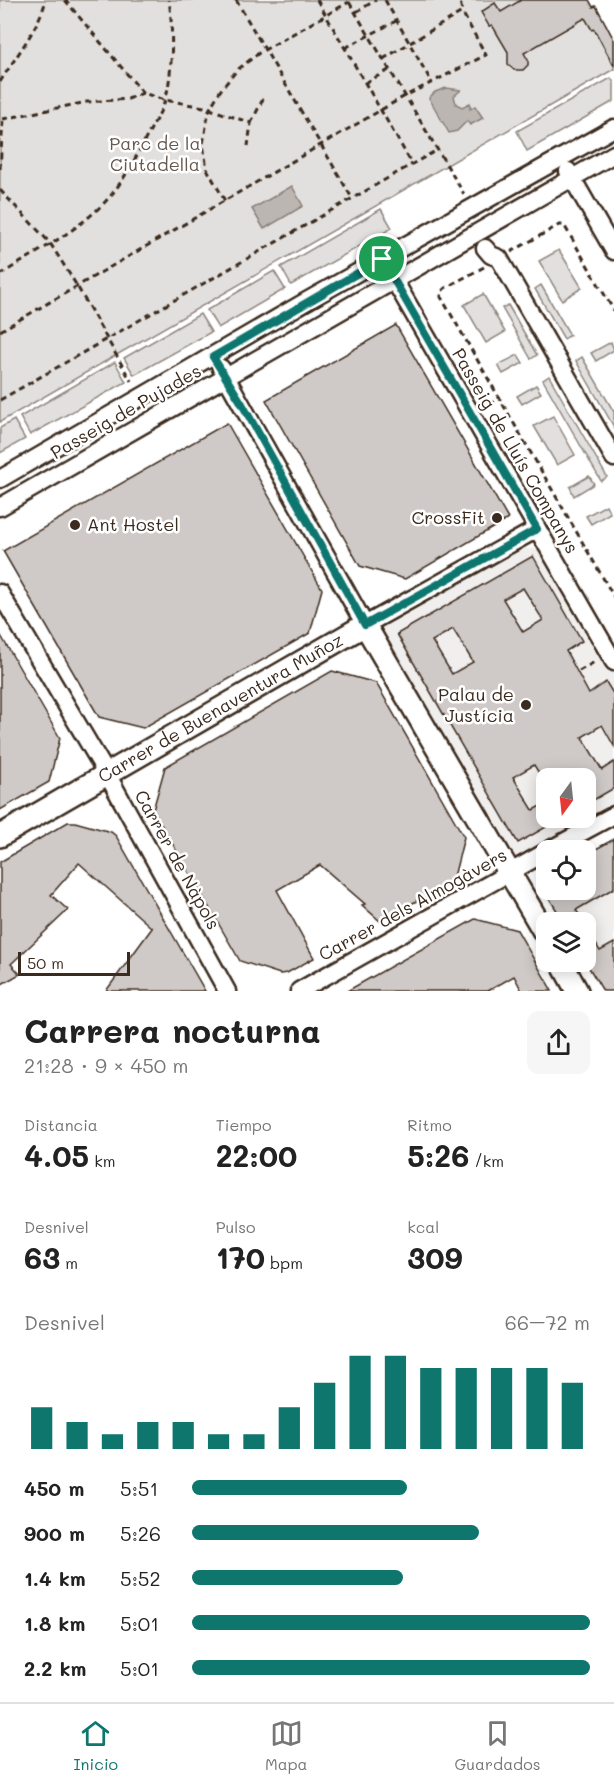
<!DOCTYPE html>
<html lang="es">
<meta charset="utf-8">
<style>
body{margin:0;font-family:Mali,sans-serif;background:#f6f6f6;color:#222;height:100vh;display:flex;flex-direction:column;font-size:22px;white-space:nowrap}
*{box-sizing:border-box;margin:0}
p{font-size:20px;color:#767676}
.icon{flex:none;width:33px;height:33px;fill:none;stroke:currentColor;stroke-width:2;stroke-linecap:round;stroke-linejoin:round}
.map{position:relative;height:991px;overflow:hidden}
.sheet{display:flex;flex-direction:column;background:#fff;flex:1}
.sheet>*{flex:none}
.needle{width:39px;rotate:195deg}
.buttons{position:absolute;left:536px;top:768px;display:grid;gap:12px}
.buttons a{display:grid;place-items:center;width:60px;height:60px;border-radius:12px;background:#fff;box-shadow:0 3px 15px #0003;font-size:30px}
.scale{position:absolute;left:18px;bottom:15px;width:112px;box-sizing:border-box;padding-left:6px;border:3px solid #3b2a1e;border-top:0;font-size:16px;line-height:21px;white-space:nowrap;color:#3b2a1e;-webkit-text-stroke:4px #fff;paint-order:stroke}
.pin{position:absolute;display:grid;place-items:center;width:51px;height:51px;color:#fff;margin:-26px;border:3px solid #fff;border-radius:50%;box-shadow:0 2px 6px #0007}
.round{display:grid;place-items:center;flex:none;width:63px;height:63px;border-radius:12px;background:#f6f6f6}
.overview{display:flex;align-items:center;justify-content:space-between;height:102px;padding:0 24px}
h1{font-size:33px;font-weight:700;line-height:45px}
.figures{display:grid;grid-template-columns:repeat(3,1fr);gap:9px;height:102px;padding:6px 24px}
.figures div{display:grid;align-content:center}
.figures b{font-size:30px;font-weight:700}
.figures small{font-size:16px;font-weight:400}
.figures p{font-size:16px}
.chart{height:168px;padding:12px 24px}
.chart p{display:flex;justify-content:space-between}
.chart svg{width:100%;height:108px;margin-top:6px;stroke:#0f766e;stroke-width:6}
ul{padding:0 24px;list-style:none;font-size:20px}
li{display:grid;grid-template-columns:96px 72px 1fr;align-items:center;height:45px}
li i{height:15px;border-radius:8px;background:#0f766e}
.dock{display:flex;justify-content:space-around;align-items:center;height:84px;border-top:2px solid #e0e0e0;background:#fff;font-size:16px;color:#767676}
.dock a{display:grid;justify-items:center;gap:3px}
.dock .on{color:#0f766e}
.map>svg:first-child{display:block}
.built{fill:#f1efee;fill-rule:evenodd}
.green{fill:#e2e0de;stroke:#8e857e;stroke-width:1.5}
.water{fill:#bcb6b3;stroke:#887e77;stroke-width:1.5}
.building{fill:#cfcac7;stroke:#3b2a1e;stroke-width:1.5;fill-rule:evenodd}
.lines{fill:none;stroke-linecap:round;stroke-linejoin:round}
.minor-casing{stroke:#3b2a1e;stroke-width:21}
.major-casing{stroke:#3b2a1e;stroke-width:26}
.path{stroke:#3b2a1e;stroke-width:3;stroke-dasharray:6 4.5;stroke-linecap:butt}
.minor{stroke:#fff;stroke-width:16}
.major{stroke:#fff;stroke-width:21}
.route-casing{stroke:#fff;stroke-width:12}
.route{stroke:#0f766e;stroke-width:8}
.poi-dot{fill:#3b2a1e;stroke:#fff;stroke-width:2}
.labels{text-anchor:middle;stroke-width:5;stroke-linejoin:round;paint-order:stroke}
.park-label{font-size:18px;fill:#65584e;stroke:#fff}
.street-label{font-size:18px;fill:#3b2a1e;stroke:#fff}
.poi-label{font-size:18px;fill:#3b2a1e;stroke:#fff;text-anchor:end}
</style>
<div class="map">
<svg width="614" height="991" viewBox="0 0 614 991">
<rect width="100%" height="100%" fill="#fff"/>
<filter id="ink" filterUnits="userSpaceOnUse"><feTurbulence type="fractalNoise" baseFrequency=".0167" numOctaves="2"/><feDisplacementMap in="SourceGraphic" scale="12" xChannelSelector="R" yChannelSelector="G"/><feConvolveMatrix kernelMatrix="1 2 1 2 8 2 1 2 1" color-interpolation-filters="sRGB"/></filter>
<g filter="url(#ink)">
<g class="built">
<path d="M 520,548 L 535,549 L 540,553 L 614,667 L 614,815 L 510,872 L 365,625 L 413,598 ZM 546,778 L 585,778 L 585,818 L 546,818 Z"/>
<path d="M 614,839 L 614,991 L 603,991 L 585,961 L 585,922 L 563,922 L 545,890 L 546,885 L 546,890 L 585,890 Z"/>
</g>
<g class="green">
<path d="M 0,0 L 589,0 L 593,7 L 596,6 L 614,40 L 614,69 L 0,422 Z"/>
<path d="M 611,78 L 614,83 L 614,101 L 527,151 L 517,131 Z"/>
<path d="M 381,209 L 392,228 L 291,285 L 281,267 Z"/>
<path d="M 559,250 L 582,288 L 562,300 L 539,261 Z"/>
<path d="M 274,271 L 285,289 L 218,328 L 207,310 Z"/>
<path d="M 541,285 L 570,335 L 564,339 L 535,289 Z"/>
<path d="M 483,294 L 505,332 L 486,343 L 464,305 Z"/>
<path d="M 508,305 L 537,355 L 531,359 L 502,308 Z"/>
<path d="M 200,314 L 211,332 L 134,375 L 124,358 Z"/>
<path d="M 611,342 L 614,350 L 596,361 L 591,353 Z"/>
<path d="M 518,355 L 523,363 L 503,374 L 498,365 Z"/>
<path d="M 582,357 L 614,412 L 614,427 L 576,361 Z"/>
<path d="M 115,362 L 126,382 L 30,435 L 20,417 Z"/>
<path d="M 549,376 L 607,477 L 601,481 L 543,380 Z"/>
<path d="M 536,385 L 541,393 L 522,404 L 517,396 Z"/>
<path d="M 553,416 L 575,455 L 557,465 L 534,426 Z"/>
<path d="M 14,420 L 25,439 L 0,453 L 0,428 Z"/>
<path d="M 589,476 L 594,484 L 574,496 L 570,487 Z"/>
<path d="M 606,505 L 610,513 L 591,524 L 586,516 Z"/>
</g>
<g class="water">
<path d="M 446,88 L 461,90 L 454,96 L 456,104 L 462,107 L 470,103 L 470,109 L 475,106 L 483,118 L 470,125 L 467,121 L 457,131 L 449,133 L 429,98 L 435,92 Z"/>
<path d="M 292,186 L 303,206 L 264,229 L 252,209 Z"/>
</g>
<g class="building">
<path d="M 521,0 L 589,0 L 593,7 L 596,6 L 614,40 L 614,66 L 594,29 L 592,30 L 585,18 L 524,53 L 528,60 L 528,65 L 523,70 L 514,70 L 508,64 L 508,52 L 492,25 L 489,26 L 481,12 L 495,3 L 501,12 Z"/>
<path d="M 396,325 L 508,519 L 405,579 L 360,566 L 266,400 Z"/>
<path d="M 227,423 L 322,589 L 310,633 L 143,728 L 99,717 L 3,551 Z"/>
<path d="M 533,556 L 582,641 L 566,651 L 589,694 L 606,682 L 614,695 L 614,746 L 602,725 L 582,737 L 602,770 L 614,762 L 614,788 L 585,805 L 585,778 L 542,778 L 534,765 L 513,777 L 533,810 L 546,803 L 546,818 L 562,818 L 518,843 L 397,634 ZM 523,588 L 543,620 L 523,632 L 503,599 ZM 453,629 L 473,662 L 452,674 L 432,641 Z"/>
<path d="M 0,634 L 60,738 L 49,782 L 0,810 Z"/>
<path d="M 332,671 L 376,683 L 464,837 L 453,881 L 380,921 L 362,905 L 365,904 L 320,865 L 277,890 L 314,958 L 287,973 L 280,974 L 240,961 L 153,810 L 165,767 Z"/>
<path d="M 68,822 L 75,822 L 111,832 L 116,836 L 205,991 L 106,991 L 152,928 L 79,863 L 51,895 L 68,910 L 11,964 L 20,974 L 0,985 L 0,862 Z"/>
<path d="M 614,839 L 614,888 L 576,910 L 584,922 L 564,922 L 544,890 L 585,890 L 585,855 Z"/>
<path d="M 475,919 L 517,930 L 552,991 L 522,991 L 514,976 L 488,991 L 347,991 Z"/>
<path d="M 585,925 L 600,951 L 614,943 L 614,991 L 603,991 L 585,961 Z"/>
</g>
<g class="lines">
<g class="minor-casing">
<g id="minor">
<path d="M 568,171 L 614,251"/>
<path d="M 485,248 L 491,255 L 499,258 L 614,458"/>
<path d="M 382,259 L 614,662"/>
<path d="M 221,368 L 365,625 L 537,529"/>
<path d="M 0,479 L 305,302 L 614,128"/>
<path d="M 0,507 L 614,154"/>
<path d="M 0,593 L 107,774 L 227,991"/>
<path d="M 549,850 L 614,815"/>
<path d="M 299,991 L 546,852"/>
</g>
</g>
<g class="major-casing">
<g id="major">
<path id="s1" d="M 0,836 L 365,625 L 546,935"/>
<path d="M 561,962 L 577,991"/>
</g>
</g>
<g class="path">
<path d="M 65,0 L 143,93 L 165,100 L 204,107 L 251,123 L 248,146"/>
<path d="M 236,0 L 352,198"/>
<path d="M 317,0 L 412,164"/>
<path d="M 385,0 L 432,83"/>
<path d="M 349,2 L 464,194"/>
<path d="M 356,12 L 376,0"/>
<path d="M 345,48 L 396,21"/>
<path d="M 383,59 L 462,12 L 460,0"/>
<path d="M 0,82 C 16,56 38,29 46,0"/>
<path d="M 365,83 L 389,70"/>
<path d="M 3,119 L 87,102 L 128,99 L 143,93"/>
<path d="M 251,123 L 265,95"/>
<path d="M 0,169 L 3,119"/>
<path d="M 0,190 L 50,243 L 77,286 L 131,381"/>
<path d="M 225,201 L 207,169 L 203,144 L 209,110 L 220,91 L 237,70 L 259,53 L 349,2"/>
<path d="M 511,252 L 559,225 L 564,225 L 614,311"/>
<path d="M 484,267 L 445,288 L 441,292 L 441,297 L 614,597"/>
<path d="M 0,275 C 36,252 75,233 105,202 C 125,181 139,151 153,125 C 157,117 163,108 165,100 C 173,76 173,25 169,0"/>
<path d="M 0,331 L 405,96 L 486,55 L 462,12"/>
<path d="M 0,400 L 437,150"/>
<path d="M 483,407 L 494,401"/>
<path d="M 562,540 L 571,535"/>
<path d="M 579,671 L 596,661"/>
</g>
<use href="#minor" class="minor"/>
<use href="#major" class="major"/>
</g>
</g>
<g class="lines" filter="url(#ink)">
<g class="route-casing">
<path id="route" d="M 382,259 L 537,529 L 365,625 L 241,402 L 213,357 Z"/>
</g>
<use href="#route" class="route"/>
</g>
<g class="poi-dot">
<circle cx="497" cy="518" r="6"/>
<circle cx="75" cy="525" r="6"/>
<circle cx="526" cy="705" r="6"/>
</g>
<g class="labels">
<g class="park-label">
<text x="155" y="150">Parc de la<tspan x="155" dy="21">Ciutadella</tspan></text>
</g>
<g class="street-label">
<text transform="translate(126 412) rotate(-30)" y="6">Passeig de Pujades</text>
<text transform="translate(515 451) rotate(60)" y="6">Passeig de Lluís Companys</text>
<text dy="6" stroke="none"><textPath href="#s1" startOffset="255">Carrer de Buenaventura Muñoz</textPath></text>
<text transform="translate(177 860) rotate(61)" y="6">Carrer de Nàpols</text>
<text transform="translate(413 905) rotate(-29)" y="6">Carrer dels Almogàvers</text>
</g>
<g class="poi-label">
<text x="485" y="524">CrossFit</text>
<text x="87" y="531" text-anchor="start">Ant Hostel</text>
<text x="514" y="701">Palau de<tspan x="514" dy="21">Justícia</tspan></text>
</g>
</g>
</svg>
<div class="buttons">
<a><svg class="needle" viewBox="-14 -14 28 28"><path d="M0-13l5 13h-10z" fill="#e53935"/><path d="M0 13l5-13h-10z" fill="#767676"/></svg></a>
<a><svg class="icon" aria-label="locate" viewBox="0 0 24 24"><circle cx="12" cy="12" r="6"/><path d="M12 2v4M12 18v4M2 12h4M18 12h4"/></svg></a>
<a><svg class="icon" aria-label="layers" viewBox="0 0 24 24"><path d="M12 4l9 5-9 5-9-5zM3 14l9 5 9-5"/></svg></a>
</div>
<div class="scale">50 m</div>
<div class="pin" style="left:382px;top:259px;background:#1e9e55"><svg class="icon" aria-label="arrive" viewBox="0 0 24 24"><path d="M6 21V4h12l-3 4 3 4H6"/></svg></div>
</div>
<section class="sheet">
<div class="overview"><div><h1>Carrera nocturna</h1><p>21:28 · 9 × 450 m</p></div><a class="round"><svg class="icon" aria-label="share" viewBox="0 0 24 24"><path d="M12 15V3M7 8l5-5 5 5M5 13v7h14v-7"/></svg></a></div>
<div class="figures">
<div><p>Distancia</p><b>4.05<small> km</small></b></div>
<div><p>Tiempo</p><b>22:00</b></div>
<div><p>Ritmo</p><b>5:26<small> /km</small></b></div>
</div>
<div class="figures">
<div><p>Desnivel</p><b>63<small> m</small></b></div>
<div><p>Pulso</p><b>170<small> bpm</small></b></div>
<div><p>kcal</p><b>309</b></div>
</div>
<div class="chart"><p><span>Desnivel</span>66–72 m</p>
<svg viewBox="0 0 160 44" preserveAspectRatio="none"><path d="M5 44V27M15 44V33M25 44V38M35 44V33M45 44V33M55 44V38M65 44V38M75 44V27M85 44V17M95 44V6M105 44V6M115 44V11M125 44V11M135 44V11M145 44V11M155 44V17"/></svg>
</div>
<ul>
<li><b>450 m</b>5:51<i style="width:54%"></i></li>
<li><b>900 m</b>5:26<i style="width:72%"></i></li>
<li><b>1.4 km</b>5:52<i style="width:53%"></i></li>
<li><b>1.8 km</b>5:01<i style="width:100%"></i></li>
<li><b>2.2 km</b>5:01<i style="width:100%"></i></li>
</ul>
</section>
<nav class="dock">
<a class="on"><svg class="icon" aria-label="home" viewBox="0 0 24 24"><path d="M3 11l9-7 9 7M6 9v11h12V9"/></svg>Inicio</a>
<a><svg class="icon" aria-label="map" viewBox="0 0 24 24"><path d="M3 6l6-2 6 2 6-2v14l-6 2-6-2-6 2zM9 4v14M15 6v14"/></svg>Mapa</a>
<a><svg class="icon" aria-label="saved" viewBox="0 0 24 24"><path d="M7 4h10v16l-5-4-5 4z"/></svg>Guardados</a>
</nav>
